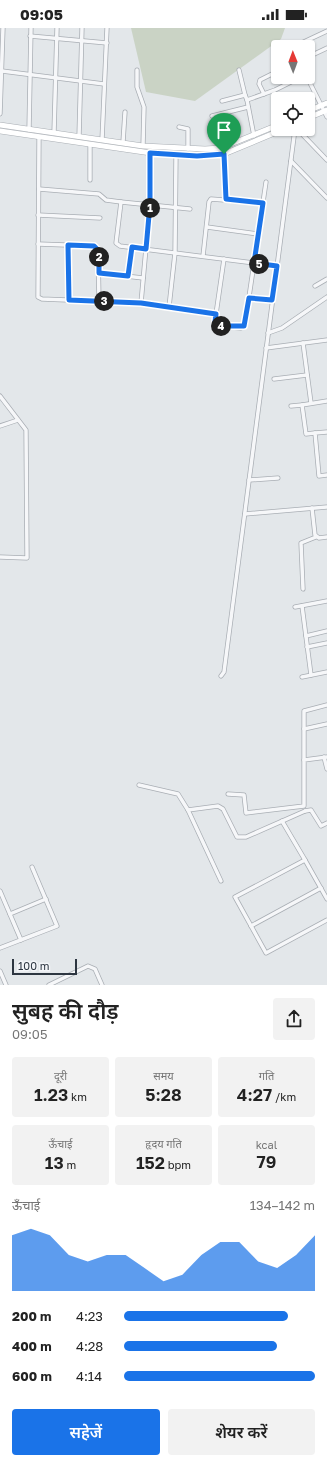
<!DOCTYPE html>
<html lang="hi">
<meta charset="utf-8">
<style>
body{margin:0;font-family:"Golos Text","Noto Sans Devanagari",sans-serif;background:#f2f2f2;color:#222;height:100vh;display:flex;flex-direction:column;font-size:15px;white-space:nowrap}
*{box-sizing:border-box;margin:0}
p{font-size:13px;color:#767676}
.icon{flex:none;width:22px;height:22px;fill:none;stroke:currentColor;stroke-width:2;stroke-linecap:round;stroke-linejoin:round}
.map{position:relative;height:957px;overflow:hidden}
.drawer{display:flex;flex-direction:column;background:#fff;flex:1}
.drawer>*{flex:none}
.needle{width:26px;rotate:359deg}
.controls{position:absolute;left:271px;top:12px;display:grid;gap:8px}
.controls a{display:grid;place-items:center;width:44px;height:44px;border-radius:4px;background:#fff;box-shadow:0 1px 3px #0004;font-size:20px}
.scale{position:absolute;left:12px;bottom:10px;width:65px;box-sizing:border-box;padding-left:4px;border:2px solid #2d3641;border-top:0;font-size:11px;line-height:14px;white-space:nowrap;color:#2d3641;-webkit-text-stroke:3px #f3f5f8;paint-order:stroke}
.pin{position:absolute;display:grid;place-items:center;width:34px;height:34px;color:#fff;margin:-41px -17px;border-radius:50% 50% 50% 0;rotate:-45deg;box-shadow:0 0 4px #0007}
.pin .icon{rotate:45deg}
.km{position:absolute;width:20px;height:20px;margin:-10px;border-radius:50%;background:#222;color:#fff;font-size:11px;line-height:20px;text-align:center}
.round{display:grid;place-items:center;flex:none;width:42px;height:42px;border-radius:4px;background:#f2f2f2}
.head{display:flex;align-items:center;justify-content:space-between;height:68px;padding:0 12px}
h1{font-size:22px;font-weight:600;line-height:30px}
.figures{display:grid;grid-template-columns:repeat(3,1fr);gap:6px;height:68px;padding:4px 12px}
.figures div{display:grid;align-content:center;border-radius:4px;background:#f2f2f2;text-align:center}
.figures b{font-size:17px;font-weight:600}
.figures small{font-size:11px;font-weight:400}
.figures p{font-size:11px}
.chart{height:112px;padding:8px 12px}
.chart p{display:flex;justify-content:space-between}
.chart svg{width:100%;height:72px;margin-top:4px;fill:#1a73e8;opacity:.7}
.action{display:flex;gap:8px;margin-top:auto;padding:8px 12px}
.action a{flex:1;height:46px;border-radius:4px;background:#1a73e8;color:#fff;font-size:16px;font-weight:600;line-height:46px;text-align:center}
.action a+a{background:#f2f2f2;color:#222}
ul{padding:0 12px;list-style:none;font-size:13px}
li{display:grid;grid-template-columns:64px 48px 1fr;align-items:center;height:30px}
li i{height:10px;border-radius:5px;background:#1a73e8}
.status{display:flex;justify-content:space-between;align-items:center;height:28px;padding:0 20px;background:#fff;direction:ltr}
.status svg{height:11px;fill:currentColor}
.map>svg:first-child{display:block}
.green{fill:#cad3c5}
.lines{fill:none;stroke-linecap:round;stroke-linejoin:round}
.minor-casing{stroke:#a9aeb4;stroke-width:5}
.secondary-casing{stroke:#a9aeb4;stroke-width:6}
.minor{stroke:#f6f7f9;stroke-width:3.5}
.secondary{stroke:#fff;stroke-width:5}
.route-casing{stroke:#fff;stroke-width:8}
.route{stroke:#1a73e8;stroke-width:5}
</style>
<div class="status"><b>09:05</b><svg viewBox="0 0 49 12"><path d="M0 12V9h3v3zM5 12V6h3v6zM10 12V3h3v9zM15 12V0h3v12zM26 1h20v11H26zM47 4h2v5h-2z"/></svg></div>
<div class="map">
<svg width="327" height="957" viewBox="0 0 327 957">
<rect width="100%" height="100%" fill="#e3e7ea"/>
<path class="green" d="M 131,0 L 285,0 L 281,11 L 195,73 L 146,64 Z"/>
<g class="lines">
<g class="minor-casing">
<g id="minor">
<path d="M 30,8 L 107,15"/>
<path d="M 293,19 L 327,3"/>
<path d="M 308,29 L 327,20"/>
<path d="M 137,42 L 137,59 L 144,79 L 143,118"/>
<path d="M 239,42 L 245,67"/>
<path d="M 2,43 L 104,56"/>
<path d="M 307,49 L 327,89"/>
<path d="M 264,66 L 259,56 L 260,52 L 278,43"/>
<path d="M 247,72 L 254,108"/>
<path d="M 222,73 L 245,67 L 247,72 L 275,62 L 301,49"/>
<path d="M 0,86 L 3,0"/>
<path d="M 212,88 L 248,79"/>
<path d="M 179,99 L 188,101 L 188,121"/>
<path d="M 29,102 L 31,0"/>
<path d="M 295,102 L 301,105 L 327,132"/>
<path d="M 54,105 L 57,0"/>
<path d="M 39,109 L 38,269 L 42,271 L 141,275"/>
<path d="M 79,109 L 82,0"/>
<path d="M 102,112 L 107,0"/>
<path d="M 123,114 L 125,84"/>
<path d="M 221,120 L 224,126 L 226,171"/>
<path d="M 151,125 L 150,176 L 141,275 L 216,286 L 224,231"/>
<path d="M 291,133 L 327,170"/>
<path d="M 90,152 L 90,116"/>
<path d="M 39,161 L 99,166 L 106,172 L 121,174"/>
<path d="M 190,181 L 121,174 L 116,215 L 120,218 L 277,238"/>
<path d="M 38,187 L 100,190"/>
<path d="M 207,199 L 258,206"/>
<path d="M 38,216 L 94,218 L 98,220 L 99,273"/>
<path d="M 68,217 L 69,272"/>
<path d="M 203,228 L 209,174 L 211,171 L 263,175"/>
<path d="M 99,245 L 143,250"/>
<path d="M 128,248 L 132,219"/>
<path d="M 315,258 L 327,251"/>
<path d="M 249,269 L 273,272"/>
<path d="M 169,279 L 175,225 L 176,127"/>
<path d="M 216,286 L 215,294 L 217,298 L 241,300 L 245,296 L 266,154"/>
<path d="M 268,305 L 282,300 L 327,269"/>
<path d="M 303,315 L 311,375"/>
<path d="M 266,320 L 327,312"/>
<path d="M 274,351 L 307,347"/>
<path d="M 0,368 L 26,402 L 27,530 L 0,529"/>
<path d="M 291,378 L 302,377"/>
<path d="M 0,398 L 18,392"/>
<path d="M 327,404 L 315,405 L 319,448 L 327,447"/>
<path d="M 315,405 L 306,406 L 302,377 L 327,373"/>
<path d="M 249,452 L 278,450"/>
<path d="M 312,480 L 315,507 L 319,510 L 327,509"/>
<path d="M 245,486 L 327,479"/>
<path d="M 303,561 L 301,515 L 316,509"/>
<path d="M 302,578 L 311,647"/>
<path d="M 295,579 L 327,573"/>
<path d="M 306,608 L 327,603"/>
<path d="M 307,619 L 327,615"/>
<path d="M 221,648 L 224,644 L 295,101"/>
<path d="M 302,649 L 327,644"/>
<path d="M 304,701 L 327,696"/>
<path d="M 324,729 L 327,741"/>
<path d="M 304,732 L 304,683 L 327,677"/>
<path d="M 139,757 L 178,766 L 188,782 L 218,778 L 223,781 L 237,809 L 246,809 L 305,783"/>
<path d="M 228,766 L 244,767 L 246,785 L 304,778 L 304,732 L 327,729"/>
<path d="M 188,782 L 221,853"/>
<path d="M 305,783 L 311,782 L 321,798 L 327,795"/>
<path d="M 282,793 L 305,832"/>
<path d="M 0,863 L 21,912"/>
<path d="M 327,871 L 305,832 L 235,869 L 266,925 L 327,892"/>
<path d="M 10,886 L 46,871"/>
<path d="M 251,898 L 321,860"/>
<path d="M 0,920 L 57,898 L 32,839"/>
<path d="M 0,943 L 6,957"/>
<path d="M 49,957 L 88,938 L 95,941 L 102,957"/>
</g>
</g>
<g class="secondary-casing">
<g id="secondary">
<path d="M 308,83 L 327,75"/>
<path d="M 308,90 L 327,82"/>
<path d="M 0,97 L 143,118 L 205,121 L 221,120 L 278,97"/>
<path d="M 0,103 L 151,125 L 197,128 L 224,126 L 284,101"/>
</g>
</g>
<use href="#minor" class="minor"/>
<use href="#secondary" class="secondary"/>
</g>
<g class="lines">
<g class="route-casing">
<path id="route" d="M 150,125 L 197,128 L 224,126 L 226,171 L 263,175 L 254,235 L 277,238 L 272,272 L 249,270 L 244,298 L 217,298 L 215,294 L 216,286 L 141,275 L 69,272 L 68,217 L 94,218 L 99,223 L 99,245 L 128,248 L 132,219 L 146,221 L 150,176 Z"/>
</g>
<use href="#route" class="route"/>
</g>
</svg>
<div class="controls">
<a><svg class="needle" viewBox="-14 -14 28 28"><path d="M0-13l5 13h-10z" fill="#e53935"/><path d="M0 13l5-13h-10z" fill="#767676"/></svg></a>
<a><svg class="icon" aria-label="locate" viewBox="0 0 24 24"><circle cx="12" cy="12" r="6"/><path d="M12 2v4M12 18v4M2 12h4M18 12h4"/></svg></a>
</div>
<div class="scale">100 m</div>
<div class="pin" style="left:224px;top:126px;background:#1e9e55"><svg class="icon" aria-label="arrive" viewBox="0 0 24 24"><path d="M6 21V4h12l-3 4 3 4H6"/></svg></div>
<b class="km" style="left:150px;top:180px">1</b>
<b class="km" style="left:99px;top:229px">2</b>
<b class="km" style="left:104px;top:273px">3</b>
<b class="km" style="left:221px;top:298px">4</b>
<b class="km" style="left:259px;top:236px">5</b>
</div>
<section class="drawer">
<div class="head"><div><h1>सुबह की दौड़</h1><p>09:05</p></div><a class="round"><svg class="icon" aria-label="share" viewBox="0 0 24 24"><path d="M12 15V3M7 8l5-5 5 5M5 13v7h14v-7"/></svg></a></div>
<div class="figures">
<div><p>दूरी</p><b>1.23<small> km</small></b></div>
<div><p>समय</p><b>5:28</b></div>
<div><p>गति</p><b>4:27<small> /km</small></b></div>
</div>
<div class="figures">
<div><p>ऊँचाई</p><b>13<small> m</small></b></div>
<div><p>हृदय गति</p><b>152<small> bpm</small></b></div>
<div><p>kcal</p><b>79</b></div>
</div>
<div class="chart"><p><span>ऊँचाई</span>134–142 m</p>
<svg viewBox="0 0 160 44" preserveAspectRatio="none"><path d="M0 44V10L10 6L20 10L30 22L40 26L50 22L60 22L70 30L80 38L90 34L100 22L110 14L120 14L130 26L140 30L150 22L160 10V44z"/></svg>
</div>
<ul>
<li><b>200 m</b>4:23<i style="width:86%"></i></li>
<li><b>400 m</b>4:28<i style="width:80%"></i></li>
<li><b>600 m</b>4:14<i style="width:100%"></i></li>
</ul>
<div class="action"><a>सहेजें</a><a>शेयर करें</a></div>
</section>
